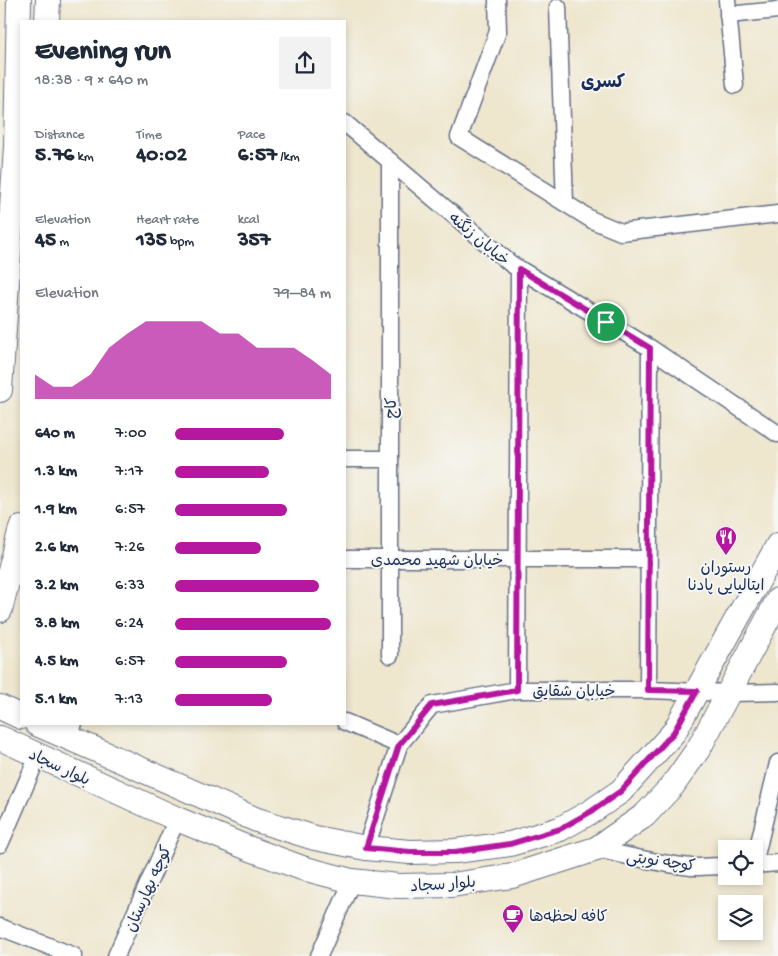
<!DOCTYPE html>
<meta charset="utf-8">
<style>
body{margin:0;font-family:"Gochi Hand","Playpen Sans Arabic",sans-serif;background:#f2f2f3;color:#1f2937;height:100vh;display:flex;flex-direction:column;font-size:19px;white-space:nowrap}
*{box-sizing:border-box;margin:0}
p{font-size:16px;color:#747a83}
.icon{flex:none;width:28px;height:28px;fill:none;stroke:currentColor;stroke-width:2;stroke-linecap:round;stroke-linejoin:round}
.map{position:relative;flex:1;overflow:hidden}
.drawer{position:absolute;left:20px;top:20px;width:326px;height:705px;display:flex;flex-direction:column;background:#fff;border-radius:0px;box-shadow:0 2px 8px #0003}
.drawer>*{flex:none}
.controls{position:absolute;left:718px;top:840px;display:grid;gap:10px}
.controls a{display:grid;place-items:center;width:45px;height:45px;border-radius:0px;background:#fff;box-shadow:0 2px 8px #0003;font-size:25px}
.pin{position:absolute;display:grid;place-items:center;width:42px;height:42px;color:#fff;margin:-21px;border:2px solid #fff;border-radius:50%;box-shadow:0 1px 5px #0007}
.round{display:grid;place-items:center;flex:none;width:52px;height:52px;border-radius:0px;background:#f2f2f3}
.summary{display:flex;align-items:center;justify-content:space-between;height:85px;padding:0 15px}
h1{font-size:28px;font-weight:700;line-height:38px}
.stats{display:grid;grid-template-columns:repeat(3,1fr);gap:8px;height:85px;padding:5px 15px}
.stats div{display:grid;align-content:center}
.stats b{font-size:21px;font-weight:700}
.stats small{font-size:14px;font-weight:400}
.stats p{font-size:14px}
.chart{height:140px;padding:10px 15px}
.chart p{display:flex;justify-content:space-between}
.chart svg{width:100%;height:90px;margin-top:5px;fill:#b5179e;opacity:.7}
ul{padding:0 15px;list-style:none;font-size:16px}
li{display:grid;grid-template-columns:80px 60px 1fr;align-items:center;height:38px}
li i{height:12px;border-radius:6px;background:#b5179e}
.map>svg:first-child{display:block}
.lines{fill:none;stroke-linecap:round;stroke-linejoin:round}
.minor-casing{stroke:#656f85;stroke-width:19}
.secondary-casing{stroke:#656f85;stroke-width:26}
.minor{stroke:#fff;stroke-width:16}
.secondary{stroke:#fff;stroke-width:24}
.route-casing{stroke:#fff;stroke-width:10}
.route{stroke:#b5179e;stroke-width:6}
.labels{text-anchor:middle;stroke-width:4;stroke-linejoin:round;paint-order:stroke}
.street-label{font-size:16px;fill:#1b2f5e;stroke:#f6f6f2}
.poi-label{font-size:16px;fill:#1b2f5e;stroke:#f6f6f2}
.neighbourhood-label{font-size:18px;font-weight:bold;fill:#1b2f5e;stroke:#f6f6f2}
</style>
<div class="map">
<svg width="778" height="956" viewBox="0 0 778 956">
<rect width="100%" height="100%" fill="#f6f6f2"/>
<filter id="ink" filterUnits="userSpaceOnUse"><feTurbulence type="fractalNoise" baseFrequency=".02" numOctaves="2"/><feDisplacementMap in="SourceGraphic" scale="10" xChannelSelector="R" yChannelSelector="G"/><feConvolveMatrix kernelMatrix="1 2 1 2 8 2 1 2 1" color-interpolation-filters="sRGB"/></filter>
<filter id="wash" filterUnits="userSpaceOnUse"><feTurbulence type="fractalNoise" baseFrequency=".0096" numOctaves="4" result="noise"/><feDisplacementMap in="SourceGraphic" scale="20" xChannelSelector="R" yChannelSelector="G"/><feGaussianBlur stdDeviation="1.12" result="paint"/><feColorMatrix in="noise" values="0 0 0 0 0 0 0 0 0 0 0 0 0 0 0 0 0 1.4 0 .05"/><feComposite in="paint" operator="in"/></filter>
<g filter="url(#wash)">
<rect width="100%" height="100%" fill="#eee6cd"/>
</g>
<g filter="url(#ink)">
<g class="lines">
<g class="minor-casing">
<g id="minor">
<path d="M 497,0 L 498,31 L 459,137 L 592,220 L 621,232 L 778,214"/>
<path d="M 727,0 L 735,85"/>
<path d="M 558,7 L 565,203"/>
<path d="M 728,15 L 778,10"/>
<path d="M 345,123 L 511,264 L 650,348 L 778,434"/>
<path d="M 390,161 L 390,655"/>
<path d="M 345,459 L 390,459"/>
<path d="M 345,559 L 648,559"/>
<path d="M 517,690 L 519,269"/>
<path d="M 648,690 L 650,348"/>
<path d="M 345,722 L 399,745"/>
<path d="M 69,738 L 74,724"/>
<path d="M 0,844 L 38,756"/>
<path d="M 366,848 L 399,745 L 432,705 L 517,690 L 648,690 L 729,693 L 778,692"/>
<path d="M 596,849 C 628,856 659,864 691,867 C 703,867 715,866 726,866"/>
<path d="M 754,864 L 778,763"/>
<path d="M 754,865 L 778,863"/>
<path d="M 0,927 L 74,956"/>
<path d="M 116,956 L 177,819"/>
<path d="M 319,956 L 352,881"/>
</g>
</g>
<g class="secondary-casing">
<g id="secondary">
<path d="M 47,21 L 48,0"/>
<path d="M 0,390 L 16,147 L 19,0"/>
<path d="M 0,610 L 21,528"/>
<path d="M 0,707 L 21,717"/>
<path d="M 37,724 L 257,820 L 315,838 L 366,848 L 410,852 L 455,851 L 510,844 L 560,829 L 592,811 L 621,791 L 674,732 L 778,545"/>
<path d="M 0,738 L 177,819 L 248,848 L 302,868 L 352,881 L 398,886 L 452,885 L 512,876 L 596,849 L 645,815 L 673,785 L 699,748 L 778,600"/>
</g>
</g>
<use href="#minor" class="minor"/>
<use href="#secondary" class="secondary"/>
</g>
</g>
<g class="lines" filter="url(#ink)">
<g class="route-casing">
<path id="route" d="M 519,269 L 650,348 L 648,690 L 697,691 L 674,732 L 621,791 L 592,811 L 560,829 L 510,844 L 455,852 L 410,852 L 366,848 L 399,745 L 432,705 L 517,690 Z"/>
</g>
<use href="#route" class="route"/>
</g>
<defs>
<g id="restaurant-pin" transform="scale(1.125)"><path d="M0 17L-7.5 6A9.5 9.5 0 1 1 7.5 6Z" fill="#b5179e" stroke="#f6f6f2"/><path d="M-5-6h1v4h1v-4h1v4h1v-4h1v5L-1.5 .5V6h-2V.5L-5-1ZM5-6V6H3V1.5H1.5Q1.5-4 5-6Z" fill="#fff"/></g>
<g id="cafe-pin" transform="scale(1.125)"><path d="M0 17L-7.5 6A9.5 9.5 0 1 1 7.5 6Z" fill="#b5179e" stroke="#f6f6f2"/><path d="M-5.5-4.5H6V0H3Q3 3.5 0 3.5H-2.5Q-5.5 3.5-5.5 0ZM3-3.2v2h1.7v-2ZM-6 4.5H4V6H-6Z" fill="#fff"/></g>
</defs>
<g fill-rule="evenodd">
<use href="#restaurant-pin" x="726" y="537"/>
<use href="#cafe-pin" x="513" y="915"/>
</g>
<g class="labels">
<g class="street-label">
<text transform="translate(480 238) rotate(40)" y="6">خیابان زنگنه</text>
<text transform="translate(390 408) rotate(-90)" y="6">کاج</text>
<text x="437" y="565">خیابان شهید محمدی</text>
<text x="574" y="696">خیابان شقایق</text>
<text transform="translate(60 766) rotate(25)" y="6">بلوار سجاد</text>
<text transform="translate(661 860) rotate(8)" y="6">کوچه نوبتی</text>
<text transform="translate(443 883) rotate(-4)" y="6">بلوار سجاد</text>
<text transform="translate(147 888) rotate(-66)" y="6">کوچه بهارستان</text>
</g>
<g class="poi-label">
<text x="726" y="572">رستوران<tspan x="726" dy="18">ایتالیایی پادنا</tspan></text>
<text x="529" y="921" text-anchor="start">کافه لحظه‌ها</text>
</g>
<g class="neighbourhood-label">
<text x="603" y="87">کسری</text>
</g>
</g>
</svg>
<div class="controls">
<a><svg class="icon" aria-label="locate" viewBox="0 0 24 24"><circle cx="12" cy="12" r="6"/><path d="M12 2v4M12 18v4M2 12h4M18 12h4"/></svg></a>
<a><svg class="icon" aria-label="layers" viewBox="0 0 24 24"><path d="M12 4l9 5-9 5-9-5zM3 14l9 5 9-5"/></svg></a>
</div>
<div class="pin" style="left:606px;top:322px;background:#1e9e55"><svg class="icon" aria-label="arrive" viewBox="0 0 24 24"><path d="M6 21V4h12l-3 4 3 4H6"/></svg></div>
<section class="drawer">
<div class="summary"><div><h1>Evening run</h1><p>18:38 · 9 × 640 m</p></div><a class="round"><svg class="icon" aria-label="share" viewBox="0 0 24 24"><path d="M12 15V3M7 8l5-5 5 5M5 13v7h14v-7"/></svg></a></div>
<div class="stats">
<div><p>Distance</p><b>5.76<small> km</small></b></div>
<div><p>Time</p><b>40:02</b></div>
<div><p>Pace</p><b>6:57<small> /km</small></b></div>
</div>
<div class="stats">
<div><p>Elevation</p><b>45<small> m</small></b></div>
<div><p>Heart rate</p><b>135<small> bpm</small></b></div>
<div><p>kcal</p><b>357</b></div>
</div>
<div class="chart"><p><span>Elevation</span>79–84 m</p>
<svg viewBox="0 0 160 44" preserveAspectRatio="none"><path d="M0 44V32L10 38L20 38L30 32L40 19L50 12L60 6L70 6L80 6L90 6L100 12L110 12L120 19L130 19L140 19L150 25L160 32V44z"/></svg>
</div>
<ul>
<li><b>640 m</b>7:00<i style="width:70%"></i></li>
<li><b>1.3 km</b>7:17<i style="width:60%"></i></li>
<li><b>1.9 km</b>6:57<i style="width:72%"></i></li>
<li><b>2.6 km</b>7:26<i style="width:55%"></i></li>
<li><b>3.2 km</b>6:33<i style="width:92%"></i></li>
<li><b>3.8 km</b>6:24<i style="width:100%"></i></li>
<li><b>4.5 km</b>6:57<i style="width:72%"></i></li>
<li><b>5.1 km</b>7:13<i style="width:62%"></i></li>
</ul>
</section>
</div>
